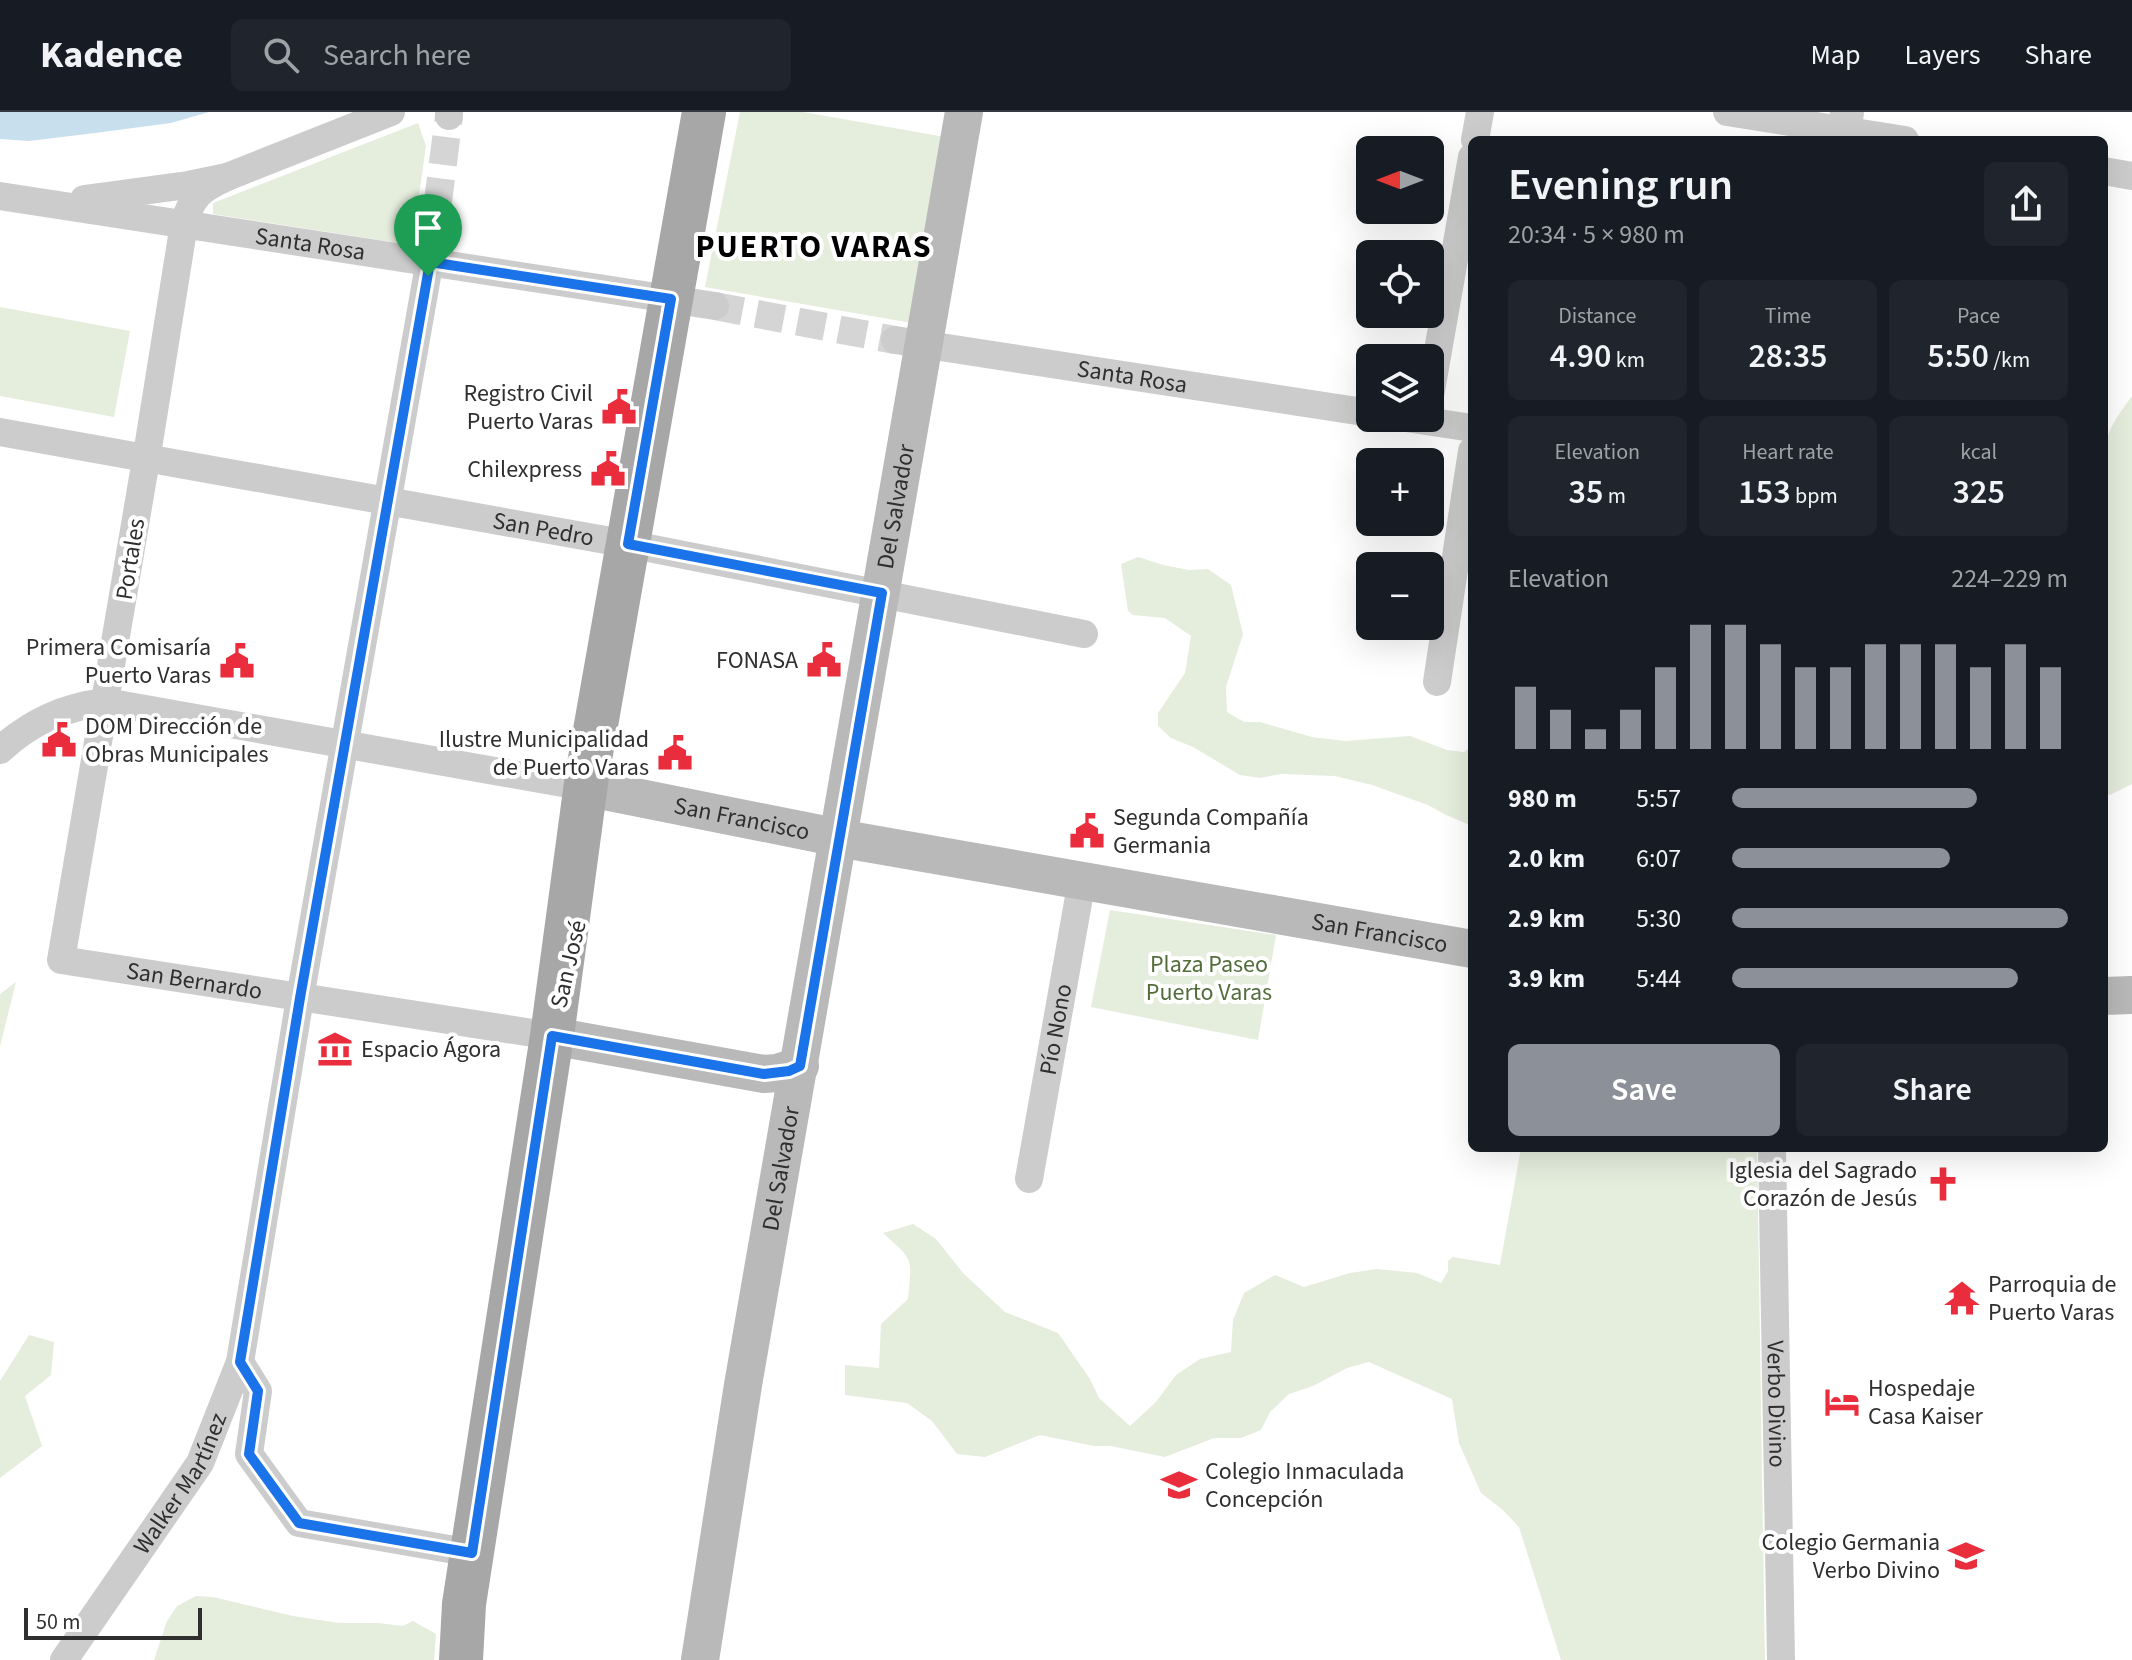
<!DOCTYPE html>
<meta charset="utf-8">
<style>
body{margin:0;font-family:"Source Sans 3",sans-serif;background:#20242c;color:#f1f3f6;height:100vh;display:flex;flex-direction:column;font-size:30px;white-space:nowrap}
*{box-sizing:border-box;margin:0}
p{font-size:26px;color:#9ea1a6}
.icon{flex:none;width:44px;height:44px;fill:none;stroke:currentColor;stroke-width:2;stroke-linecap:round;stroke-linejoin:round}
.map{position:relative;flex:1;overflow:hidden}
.sheet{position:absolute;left:1468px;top:24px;width:640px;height:1016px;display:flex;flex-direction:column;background:#171b24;border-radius:12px;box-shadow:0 8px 32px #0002}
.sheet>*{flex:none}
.needle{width:52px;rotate:270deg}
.tools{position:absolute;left:1356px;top:24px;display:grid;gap:16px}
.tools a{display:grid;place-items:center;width:88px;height:88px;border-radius:12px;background:#171b24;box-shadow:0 8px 32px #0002;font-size:40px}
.scale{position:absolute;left:24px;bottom:20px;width:178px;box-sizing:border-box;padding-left:8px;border:4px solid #2f2f2f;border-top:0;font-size:22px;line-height:28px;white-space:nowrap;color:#2f2f2f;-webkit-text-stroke:6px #fff;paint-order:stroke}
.pin{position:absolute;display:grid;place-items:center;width:68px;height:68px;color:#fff;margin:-82px -34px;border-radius:50% 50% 50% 0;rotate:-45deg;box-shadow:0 0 8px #0007}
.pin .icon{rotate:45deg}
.round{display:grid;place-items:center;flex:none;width:84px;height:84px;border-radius:12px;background:#20242c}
.overview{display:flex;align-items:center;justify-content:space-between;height:136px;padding:0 40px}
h1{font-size:44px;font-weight:600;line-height:60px}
.metrics{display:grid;grid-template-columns:repeat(3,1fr);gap:12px;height:136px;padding:8px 40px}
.metrics div{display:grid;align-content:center;border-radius:12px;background:#20242c;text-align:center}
.metrics b{font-size:34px;font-weight:600}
.metrics small{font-size:22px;font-weight:400}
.metrics p{font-size:22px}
.chart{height:224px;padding:16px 40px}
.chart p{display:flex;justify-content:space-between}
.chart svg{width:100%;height:144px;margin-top:8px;stroke:#8c9099;stroke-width:6}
.cta{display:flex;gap:16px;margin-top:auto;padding:16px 40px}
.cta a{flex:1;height:92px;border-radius:12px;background:#8c9099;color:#fff;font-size:32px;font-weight:600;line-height:92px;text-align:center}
.cta a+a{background:#20242c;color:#f1f3f6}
ul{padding:0 40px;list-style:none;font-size:26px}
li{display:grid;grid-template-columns:128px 96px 1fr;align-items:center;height:60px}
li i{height:20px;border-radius:10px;background:#8c9099}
header{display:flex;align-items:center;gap:48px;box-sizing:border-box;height:112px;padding:0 40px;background:#171b24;border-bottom:2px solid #363941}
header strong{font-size:38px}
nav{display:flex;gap:44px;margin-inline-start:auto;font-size:28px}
.search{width:560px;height:72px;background:#20242c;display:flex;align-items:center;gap:20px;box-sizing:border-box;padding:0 28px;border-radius:12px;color:#9ea1a6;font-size:30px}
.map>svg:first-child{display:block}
.green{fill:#e5eddd}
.water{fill:#c8dfed}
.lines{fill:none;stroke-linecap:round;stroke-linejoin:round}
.minor-tunnel{stroke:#d5d5d5;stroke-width:28;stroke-dasharray:28 14;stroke-linecap:butt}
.minor{stroke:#ccc;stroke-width:28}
.tertiary{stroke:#ccc;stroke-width:34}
.secondary{stroke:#b9b9b9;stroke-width:38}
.primary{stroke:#a7a7a7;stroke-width:44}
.route-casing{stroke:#fff;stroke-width:16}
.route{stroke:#1a73e8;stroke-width:10}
.labels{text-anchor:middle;stroke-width:8;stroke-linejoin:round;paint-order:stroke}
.street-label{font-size:24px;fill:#2f2f2f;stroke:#fff}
.poi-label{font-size:24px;fill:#2f2f2f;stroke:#fff;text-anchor:end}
.park-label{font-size:24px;fill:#526d3b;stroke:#fff}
.district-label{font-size:32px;font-weight:bold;letter-spacing:2px;fill:#000;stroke:#fff}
</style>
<header>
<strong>Kadence</strong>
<div class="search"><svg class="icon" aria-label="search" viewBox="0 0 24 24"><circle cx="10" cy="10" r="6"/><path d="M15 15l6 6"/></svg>Search here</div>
<nav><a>Map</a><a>Layers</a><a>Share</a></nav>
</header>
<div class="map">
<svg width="2132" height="1548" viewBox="0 0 2132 1548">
<rect width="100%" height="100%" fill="#fff"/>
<g class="green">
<path d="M 740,0 L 803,0 L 945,25 L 912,211 L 705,175 Z"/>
<path d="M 418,11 L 426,34 L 412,133 L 213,102 L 213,91 Z"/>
<path d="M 0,195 L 130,219 L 114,305 L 0,284 Z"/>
<path d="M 2132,284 L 2132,672 L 2110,683 L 2104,683 L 2104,344 C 2106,318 2117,305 2132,284 Z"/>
<path d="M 1138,445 L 1163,453 L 1189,458 L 1208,457 L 1231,473 L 1243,522 L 1226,575 L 1227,600 L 1244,610 L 1260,610 L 1312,625 L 1345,629 L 1410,624 L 1447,638 L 1464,640 L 1472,634 L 1472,714 L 1446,703 L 1428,693 L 1372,673 L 1335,664 L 1281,662 L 1260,666 L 1240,663 L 1193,635 L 1171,626 L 1158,614 L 1158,601 L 1185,561 L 1191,524 L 1165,506 L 1133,503 L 1128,499 L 1121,452 Z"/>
<path d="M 1110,798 L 1276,823 L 1258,928 L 1091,895 Z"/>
<path d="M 16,870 L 2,926 L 0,935 L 0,882 Z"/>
<path d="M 1521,1036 L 1757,1036 L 1765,1548 L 1561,1548 L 1519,1415 L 1503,1398 L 1481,1381 L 1459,1331 L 1452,1287 L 1369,1250 L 1347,1256 L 1313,1274 L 1289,1282 L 1270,1300 L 1261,1318 L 1241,1326 L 1214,1326 L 1165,1345 L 1111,1334 L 1094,1334 L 1040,1323 L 985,1345 L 957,1342 L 932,1309 L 907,1291 L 845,1283 L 845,1253 L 879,1256 L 881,1212 L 908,1187 C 912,1145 914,1149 883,1121 L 913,1112 L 936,1127 L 963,1161 L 1005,1200 L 1058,1221 L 1090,1267 L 1099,1286 L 1130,1314 L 1156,1290 L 1176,1263 L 1200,1247 L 1231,1240 L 1233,1208 L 1244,1181 L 1275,1163 L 1304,1175 L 1350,1161 L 1377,1157 L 1417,1161 L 1441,1171 L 1448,1159 L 1448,1149 L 1453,1145 L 1500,1153 Z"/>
<path d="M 29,1223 L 54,1230 L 51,1263 L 25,1284 L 42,1334 L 0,1366 L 0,1269 Z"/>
<path d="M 196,1484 L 213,1485 L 293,1504 L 339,1511 L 378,1511 L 403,1514 L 413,1509 L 436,1522 L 434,1548 L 154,1548 L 167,1509 L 177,1494 Z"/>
</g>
<path class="water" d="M 0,0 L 209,0 L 171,11 L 95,21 L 29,29 L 0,27 Z"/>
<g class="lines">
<g class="minor-tunnel">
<path d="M 432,136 L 449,4"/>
<path d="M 715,194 L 895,228"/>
</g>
<g class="minor">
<path d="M 1727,0 L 1905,28"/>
<path d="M 449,4 L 449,0"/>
<path d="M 1475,28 L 1480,0"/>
<path d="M 2104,59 L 2132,64"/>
<path id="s1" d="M 227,65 C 201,77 192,83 184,112 L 149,330 L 61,848 L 552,924"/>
<path id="s2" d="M 0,84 L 715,194"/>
<path d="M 84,87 L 188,73 L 227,65 L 391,0"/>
<path id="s3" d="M 895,228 L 1370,301"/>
<path d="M 1430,284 L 1472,45"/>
<path d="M 1406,306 L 1472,316"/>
<path id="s4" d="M 0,320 L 628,432 L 1084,522"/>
<path d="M 1437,570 L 1472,339"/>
<path d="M 0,638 C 31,610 63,595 106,590 L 585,675"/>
<path id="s5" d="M 1772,1036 L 1781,1548"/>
<path id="s6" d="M 1029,1067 L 1082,768"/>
<path d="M 240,1250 L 258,1279 L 249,1342 L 299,1411 L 472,1441"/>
<path id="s7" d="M 64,1548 L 200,1351 L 240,1250 L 300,886 L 432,136"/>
</g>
<path class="tertiary" d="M 1843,28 L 1847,0"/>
<g class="secondary">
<path id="s8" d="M 585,675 L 855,729 L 1472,837"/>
<path d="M 2104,884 L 2132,883"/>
<path d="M 552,924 L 764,962 L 777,961 L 800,954"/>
<path id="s9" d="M 700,1548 L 743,1273 L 964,0"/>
</g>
<path class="primary" d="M 461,1548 L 464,1492 L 552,924 L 587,664 L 704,0"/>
</g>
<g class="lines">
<g class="route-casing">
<path id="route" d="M 430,150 L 671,187 L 628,432 L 882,481 L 800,954 L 789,959 L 764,962 L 552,924 L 472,1441 L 299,1411 L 249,1342 L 258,1279 L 240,1250 L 300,886 Z"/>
</g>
<use href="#route" class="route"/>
</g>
<defs>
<g id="civic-bare" transform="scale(2.76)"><path d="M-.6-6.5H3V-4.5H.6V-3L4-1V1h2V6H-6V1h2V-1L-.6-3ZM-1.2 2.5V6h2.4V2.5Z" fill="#ea2d3c" stroke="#fff" stroke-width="2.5" paint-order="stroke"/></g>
<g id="museum-bare" transform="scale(2.76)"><path d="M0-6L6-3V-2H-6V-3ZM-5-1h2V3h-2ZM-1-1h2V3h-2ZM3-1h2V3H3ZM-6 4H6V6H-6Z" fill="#ea2d3c" stroke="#fff" stroke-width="2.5" paint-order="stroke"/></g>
<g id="church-bare" transform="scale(2.76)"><path d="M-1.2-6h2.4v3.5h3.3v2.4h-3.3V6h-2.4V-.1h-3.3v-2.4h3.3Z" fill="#ea2d3c" stroke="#fff" stroke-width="2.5" paint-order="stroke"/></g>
<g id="temple-bare" transform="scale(2.76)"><path d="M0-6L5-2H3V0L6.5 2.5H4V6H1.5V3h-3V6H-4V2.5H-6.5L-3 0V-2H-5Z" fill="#ea2d3c" stroke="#fff" stroke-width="2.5" paint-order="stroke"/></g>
<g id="hotel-bare" transform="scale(2.76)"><path d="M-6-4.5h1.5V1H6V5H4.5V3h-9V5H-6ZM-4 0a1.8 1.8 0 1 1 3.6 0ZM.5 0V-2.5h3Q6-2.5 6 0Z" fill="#ea2d3c" stroke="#fff" stroke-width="2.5" paint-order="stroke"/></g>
<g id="school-bare" transform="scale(2.76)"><path d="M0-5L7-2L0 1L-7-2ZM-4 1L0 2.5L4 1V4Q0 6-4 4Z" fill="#ea2d3c" stroke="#fff" stroke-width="2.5" paint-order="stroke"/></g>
</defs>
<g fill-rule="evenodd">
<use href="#civic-bare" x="619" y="295"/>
<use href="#civic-bare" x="608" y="357"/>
<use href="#civic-bare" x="824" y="548"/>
<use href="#civic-bare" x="237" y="549"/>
<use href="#civic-bare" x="59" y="628"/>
<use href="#civic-bare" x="675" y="641"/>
<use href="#civic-bare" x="1087" y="719"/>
<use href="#museum-bare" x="335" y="937"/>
<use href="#church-bare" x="1943" y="1072"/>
<use href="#temple-bare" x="1962" y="1186"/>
<use href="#hotel-bare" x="1842" y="1290"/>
<use href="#school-bare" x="1179" y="1373"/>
<use href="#school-bare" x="1966" y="1444"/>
</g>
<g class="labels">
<g class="street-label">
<text dy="8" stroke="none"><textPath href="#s2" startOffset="314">Santa Rosa</textPath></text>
<text dy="8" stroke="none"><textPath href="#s3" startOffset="240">Santa Rosa</textPath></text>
<text dy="8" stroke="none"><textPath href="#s9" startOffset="1170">Del Salvador</textPath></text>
<text dy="8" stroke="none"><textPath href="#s4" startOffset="552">San Pedro</textPath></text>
<text transform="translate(130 447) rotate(-81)" y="8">Portales</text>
<text dy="8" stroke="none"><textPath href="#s8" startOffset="160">San Francisco</textPath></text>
<text dy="8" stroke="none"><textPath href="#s8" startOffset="808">San Francisco</textPath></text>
<text transform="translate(568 852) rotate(-77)" y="8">San José</text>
<text dy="8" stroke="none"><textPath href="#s1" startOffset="948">San Bernardo</textPath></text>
<text dy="8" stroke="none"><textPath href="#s6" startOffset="152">Pío Nono</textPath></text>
<text dy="8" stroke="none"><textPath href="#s9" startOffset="498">Del Salvador</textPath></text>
<text dy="8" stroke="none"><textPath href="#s5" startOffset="256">Verbo Divino</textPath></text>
<text dy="8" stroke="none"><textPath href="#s7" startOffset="212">Walker Martínez</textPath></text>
</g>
<g class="poi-label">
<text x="593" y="289">Registro Civil<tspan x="593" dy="28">Puerto Varas</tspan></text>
<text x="582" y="365">Chilexpress</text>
<text x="211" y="543">Primera Comisaría<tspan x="211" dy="28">Puerto Varas</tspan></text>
<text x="798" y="556">FONASA</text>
<text x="85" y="622" text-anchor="start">DOM Dirección de<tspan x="85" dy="28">Obras Municipales</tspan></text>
<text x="649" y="635">Ilustre Municipalidad<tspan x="649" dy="28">de Puerto Varas</tspan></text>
<text x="1113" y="713" text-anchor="start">Segunda Compañía<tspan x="1113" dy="28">Germania</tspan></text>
<text x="361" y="945" text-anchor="start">Espacio Ágora</text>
<text x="1917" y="1066">Iglesia del Sagrado<tspan x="1917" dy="28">Corazón de Jesús</tspan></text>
<text x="1988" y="1180" text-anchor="start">Parroquia de<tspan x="1988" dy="28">Puerto Varas</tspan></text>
<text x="1868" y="1284" text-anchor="start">Hospedaje<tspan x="1868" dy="28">Casa Kaiser</tspan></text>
<text x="1205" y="1367" text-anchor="start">Colegio Inmaculada<tspan x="1205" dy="28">Concepción</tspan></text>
<text x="1940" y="1438">Colegio Germania<tspan x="1940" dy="28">Verbo Divino</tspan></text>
</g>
<g class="park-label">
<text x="1209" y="860">Plaza Paseo<tspan x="1209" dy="28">Puerto Varas</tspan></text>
</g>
<g class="district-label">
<text x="814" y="145">PUERTO VARAS</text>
</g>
</g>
</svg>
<div class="tools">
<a><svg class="needle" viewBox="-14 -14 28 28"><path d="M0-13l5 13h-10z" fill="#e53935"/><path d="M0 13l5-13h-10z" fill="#9ea1a6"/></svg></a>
<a><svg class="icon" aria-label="locate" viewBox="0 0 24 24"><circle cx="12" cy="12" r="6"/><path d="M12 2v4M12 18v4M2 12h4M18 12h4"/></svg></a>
<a><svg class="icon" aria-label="layers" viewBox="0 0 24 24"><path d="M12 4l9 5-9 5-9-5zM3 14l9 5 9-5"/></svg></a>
<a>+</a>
<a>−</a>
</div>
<div class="scale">50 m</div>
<div class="pin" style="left:428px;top:164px;background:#1e9e55"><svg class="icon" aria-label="arrive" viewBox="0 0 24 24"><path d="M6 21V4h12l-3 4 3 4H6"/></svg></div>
<section class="sheet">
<div class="overview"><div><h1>Evening run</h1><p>20:34 · 5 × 980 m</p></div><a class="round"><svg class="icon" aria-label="share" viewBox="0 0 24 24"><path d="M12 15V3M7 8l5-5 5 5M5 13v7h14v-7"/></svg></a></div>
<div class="metrics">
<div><p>Distance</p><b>4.90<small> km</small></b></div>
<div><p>Time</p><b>28:35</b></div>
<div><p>Pace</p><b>5:50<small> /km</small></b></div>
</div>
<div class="metrics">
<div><p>Elevation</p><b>35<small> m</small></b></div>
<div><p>Heart rate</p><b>153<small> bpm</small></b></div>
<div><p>kcal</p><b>325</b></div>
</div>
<div class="chart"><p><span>Elevation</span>224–229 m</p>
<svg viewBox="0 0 160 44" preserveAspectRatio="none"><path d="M5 44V25M15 44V32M25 44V38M35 44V32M45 44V19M55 44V6M65 44V6M75 44V12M85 44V19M95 44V19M105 44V12M115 44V12M125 44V12M135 44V19M145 44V12M155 44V19"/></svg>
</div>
<ul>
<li><b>980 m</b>5:57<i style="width:73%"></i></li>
<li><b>2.0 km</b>6:07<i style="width:65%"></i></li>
<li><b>2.9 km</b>5:30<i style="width:100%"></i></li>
<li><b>3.9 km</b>5:44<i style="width:85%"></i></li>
</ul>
<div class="cta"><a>Save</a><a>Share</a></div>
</section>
</div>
